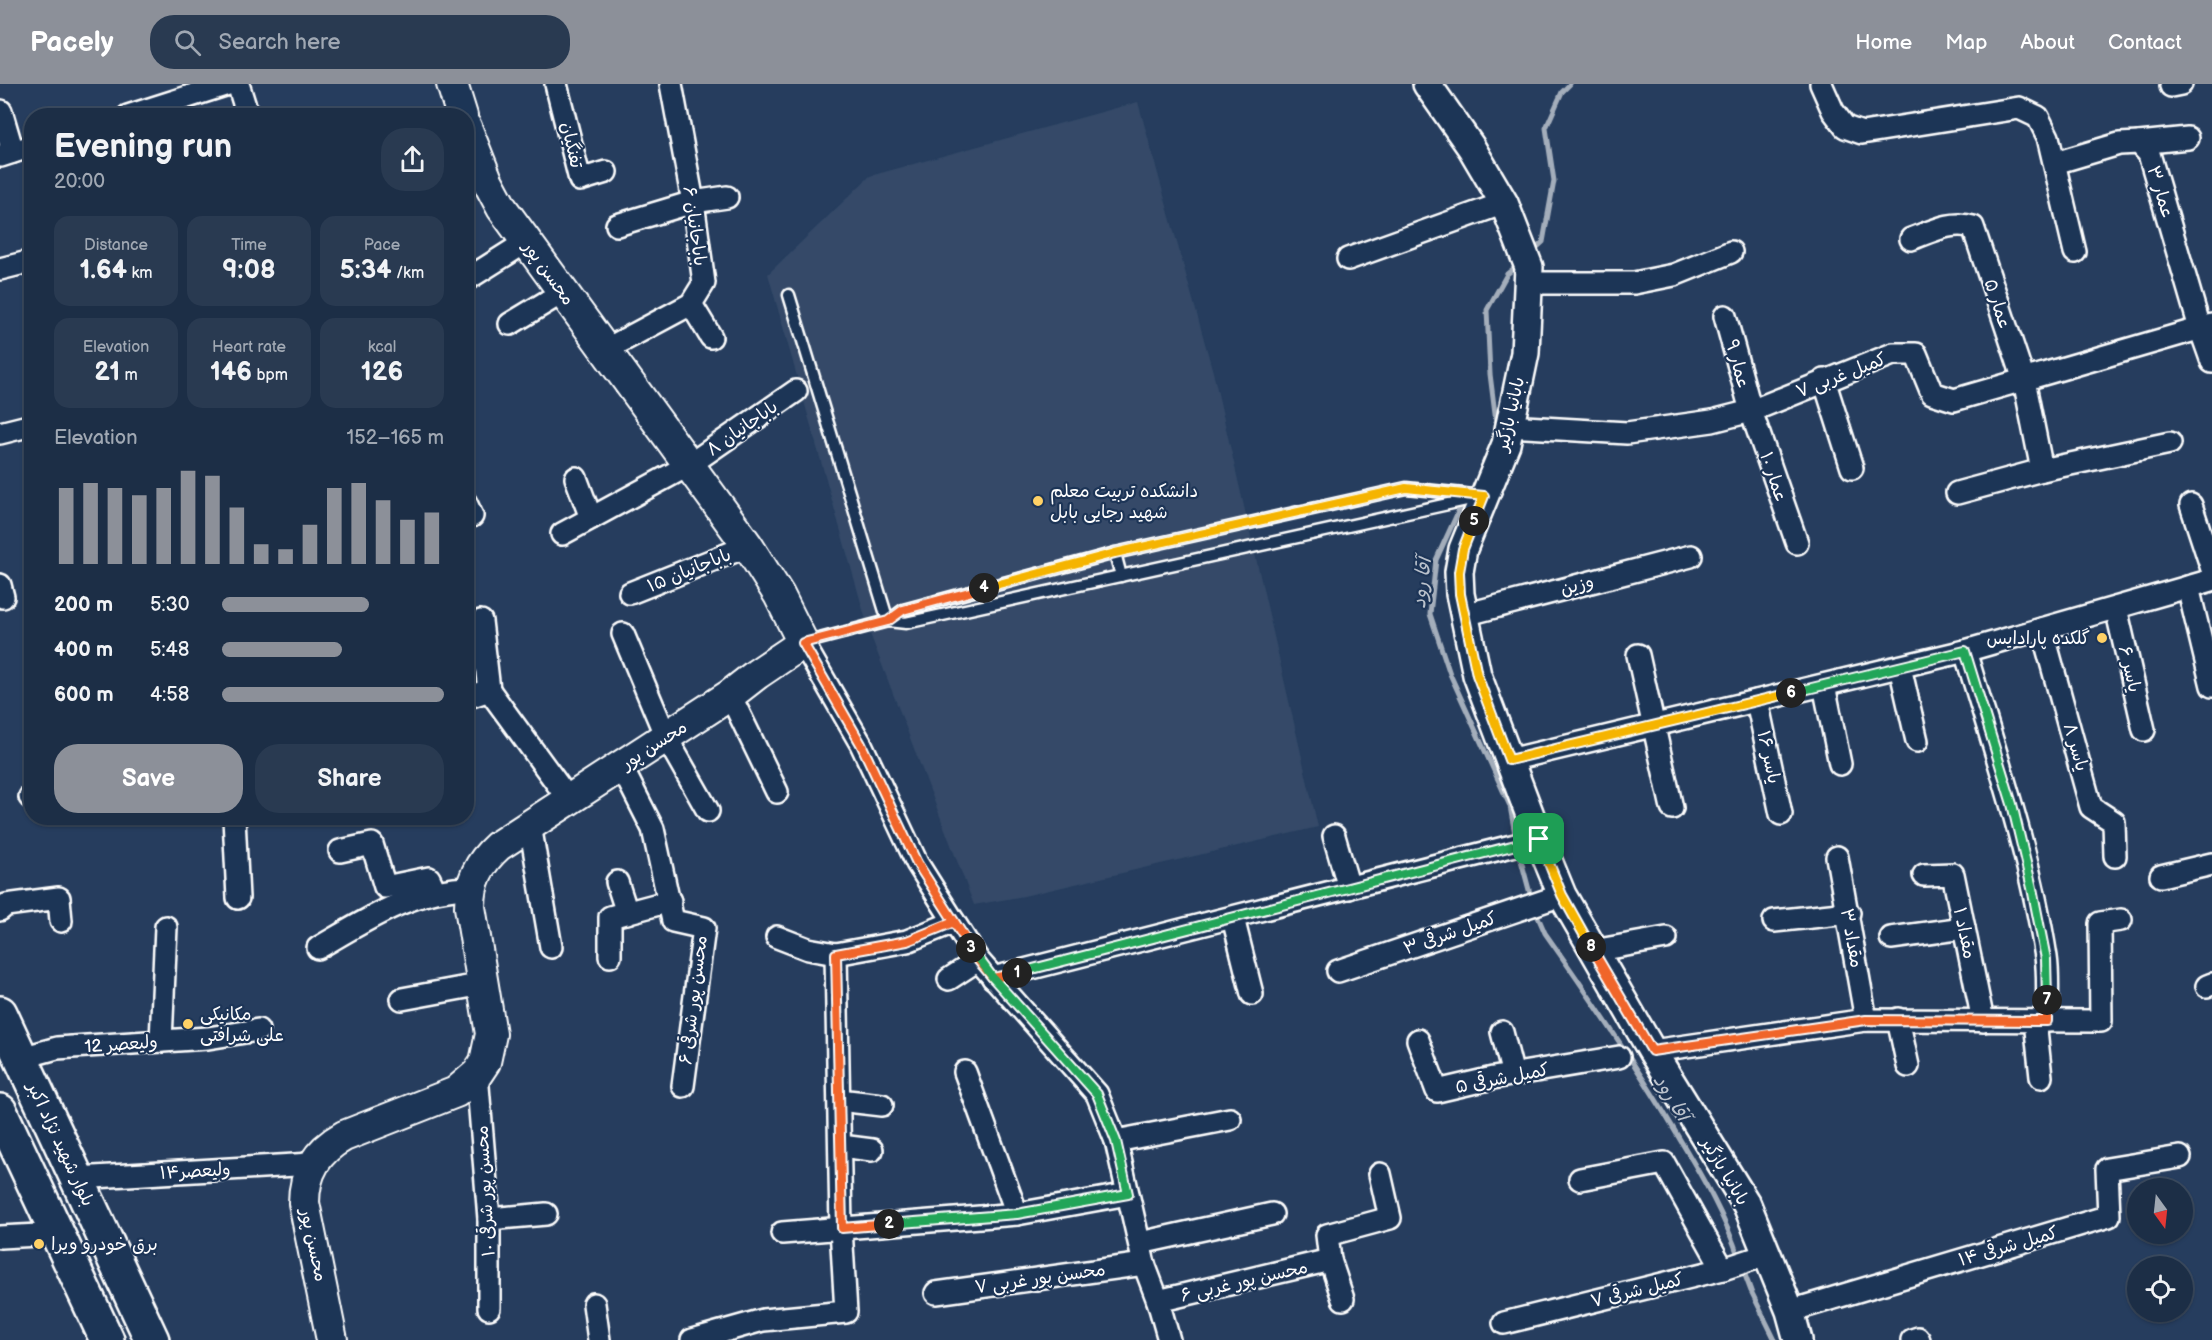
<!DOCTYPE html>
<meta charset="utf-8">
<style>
body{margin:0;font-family:"Balsamiq Sans","Playpen Sans Arabic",sans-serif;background:#293a51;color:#f1f3f6;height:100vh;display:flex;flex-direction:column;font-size:22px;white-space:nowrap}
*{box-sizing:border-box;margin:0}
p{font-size:20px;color:#a0a8b3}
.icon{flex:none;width:33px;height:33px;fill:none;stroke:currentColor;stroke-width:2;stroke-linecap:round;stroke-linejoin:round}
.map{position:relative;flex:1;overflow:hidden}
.details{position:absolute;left:24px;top:24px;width:450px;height:717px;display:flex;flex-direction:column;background:#1c2e46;border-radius:24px;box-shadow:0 2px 4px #0004,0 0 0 2px #3a4a5f}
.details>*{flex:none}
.needle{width:39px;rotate:165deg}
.fabs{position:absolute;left:2127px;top:1094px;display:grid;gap:12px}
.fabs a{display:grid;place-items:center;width:66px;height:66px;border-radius:50%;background:#1c2e46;box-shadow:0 2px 4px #0004,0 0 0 2px #3a4a5f;font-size:30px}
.pin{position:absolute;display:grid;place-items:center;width:51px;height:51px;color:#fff;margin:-26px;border-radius:12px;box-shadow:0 3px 9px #0006}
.km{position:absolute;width:30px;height:30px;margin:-15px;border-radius:50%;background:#222;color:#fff;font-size:16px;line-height:30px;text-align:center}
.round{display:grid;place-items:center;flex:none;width:63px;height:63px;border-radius:24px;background:#293a51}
.headline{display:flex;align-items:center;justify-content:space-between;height:102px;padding:0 30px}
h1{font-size:33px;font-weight:600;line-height:45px}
.metrics{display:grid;grid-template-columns:repeat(3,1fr);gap:9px;height:102px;padding:6px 30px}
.metrics div{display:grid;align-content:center;border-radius:15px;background:#293a51;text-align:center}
.metrics b{font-size:26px;font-weight:600}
.metrics small{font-size:16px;font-weight:400}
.metrics p{font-size:16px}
.chart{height:168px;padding:12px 30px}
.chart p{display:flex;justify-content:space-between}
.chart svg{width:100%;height:108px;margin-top:6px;stroke:#8c9099;stroke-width:6}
.action{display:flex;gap:12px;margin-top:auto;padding:12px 30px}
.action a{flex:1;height:69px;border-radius:24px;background:#8c9099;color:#fff;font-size:24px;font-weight:600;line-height:69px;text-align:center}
.action a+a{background:#293a51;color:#f1f3f6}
ul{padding:0 30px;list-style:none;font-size:20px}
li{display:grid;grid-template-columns:96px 72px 1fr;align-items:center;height:45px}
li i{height:15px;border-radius:8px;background:#8c9099}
header{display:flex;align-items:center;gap:36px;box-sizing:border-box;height:84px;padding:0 30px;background:#8c9099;color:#fff}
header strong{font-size:28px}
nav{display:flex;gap:33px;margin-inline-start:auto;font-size:21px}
.search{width:420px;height:54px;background:#293a51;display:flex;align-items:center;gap:15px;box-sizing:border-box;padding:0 21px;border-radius:24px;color:#a0a8b3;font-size:22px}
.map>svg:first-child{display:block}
.built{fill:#344a68}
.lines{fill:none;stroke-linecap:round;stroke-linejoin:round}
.stream{stroke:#a4aebb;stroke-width:5}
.service-casing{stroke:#fff;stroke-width:15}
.minor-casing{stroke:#fff;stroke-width:26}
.tertiary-casing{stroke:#fff;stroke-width:32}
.secondary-casing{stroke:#fff;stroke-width:34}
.primary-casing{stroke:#fff;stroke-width:38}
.service{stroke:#1d3557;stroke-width:10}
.minor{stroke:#1d3557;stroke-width:21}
.tertiary{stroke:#1d3557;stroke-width:27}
.secondary{stroke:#1d3557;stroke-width:30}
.primary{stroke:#1d3557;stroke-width:33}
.split-1-casing{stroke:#fff;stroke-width:12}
.split-2-casing{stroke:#fff;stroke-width:12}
.split-3-casing{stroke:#fff;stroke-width:12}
.split-4-casing{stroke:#fff;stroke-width:12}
.split-5-casing{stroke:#fff;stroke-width:12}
.split-6-casing{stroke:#fff;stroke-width:12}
.split-7-casing{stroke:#fff;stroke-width:12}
.split-8-casing{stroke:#fff;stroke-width:12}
.split-9-casing{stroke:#fff;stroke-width:12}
.split-1{stroke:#22a559;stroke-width:8}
.split-2{stroke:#f0652b;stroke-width:8}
.split-3{stroke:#22a559;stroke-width:8}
.split-4{stroke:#f0652b;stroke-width:8}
.split-5{stroke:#f5b400;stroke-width:8}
.split-6{stroke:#f5b400;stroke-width:8}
.split-7{stroke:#22a559;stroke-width:8}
.split-8{stroke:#f0652b;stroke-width:8}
.split-9{stroke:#f5b400;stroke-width:8}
.poi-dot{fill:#ffd166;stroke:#1d3557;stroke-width:2}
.labels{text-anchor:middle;stroke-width:4.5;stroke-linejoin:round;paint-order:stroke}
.street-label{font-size:18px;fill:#fff;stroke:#1d3557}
.poi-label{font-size:18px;fill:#fff;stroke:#1d3557;text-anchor:start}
.water-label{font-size:20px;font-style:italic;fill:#bbc2cc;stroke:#1d3557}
</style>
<header>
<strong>Pacely</strong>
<div class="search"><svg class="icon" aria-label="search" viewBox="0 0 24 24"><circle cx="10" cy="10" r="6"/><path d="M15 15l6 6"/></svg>Search here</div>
<nav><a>Home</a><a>Map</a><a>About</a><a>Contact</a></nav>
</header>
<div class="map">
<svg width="2212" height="1256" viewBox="0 0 2212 1256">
<rect width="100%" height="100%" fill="#263d5e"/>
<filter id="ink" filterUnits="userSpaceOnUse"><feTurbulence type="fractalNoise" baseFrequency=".0167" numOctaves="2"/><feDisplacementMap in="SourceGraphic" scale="12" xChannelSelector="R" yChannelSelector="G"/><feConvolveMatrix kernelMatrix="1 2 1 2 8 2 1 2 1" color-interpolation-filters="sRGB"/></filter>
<g filter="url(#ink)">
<path class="built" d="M 1138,18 L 1213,288 L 1318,743 L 1024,812 L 974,821 L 869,547 L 768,190 L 870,92 Z"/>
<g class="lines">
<g class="stream">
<path d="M 1532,168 L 1543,158 L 1554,97 L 1546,44 L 1562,8 L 1570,0"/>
<path d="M 1497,346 L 1490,290 L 1487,226 L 1507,190 L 1518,181"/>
<path d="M 1463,417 L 1436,476 L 1430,530 L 1450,590 L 1510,722 L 1516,756"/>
<path d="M 1518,765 L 1532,817"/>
<path d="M 1535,826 L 1545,849 C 1593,917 1640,987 1682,1059 C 1704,1096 1725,1133 1739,1174"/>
<path d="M 1742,1183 L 1751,1207 L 1775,1256"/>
</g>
<g class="service-casing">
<g id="service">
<path d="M 789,211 L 888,537"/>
<path d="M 1115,469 L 1121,492"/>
<path d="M 888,537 L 903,526 L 1115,469 L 1406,404 L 1474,411"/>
<path d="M 804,559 L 888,537 L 906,539 L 1480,413"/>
</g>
</g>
<g class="minor-casing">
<g id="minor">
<path d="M 238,0 L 248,32"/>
<path d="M 556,0 L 580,96 L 606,88"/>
<path d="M 1821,0 L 1833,27 L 1845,43 L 1862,49 L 2019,24 L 2038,33 L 2048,53 L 2075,168"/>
<path d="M 2171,2 L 2181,0"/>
<path d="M 1,27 L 13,68"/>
<path d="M 128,32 L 228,0"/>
<path d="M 2139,59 L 2188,54"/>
<path d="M 1,72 L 32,62"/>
<path d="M 2055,79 L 2119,60 L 2139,59 L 2149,70 L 2200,244 L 2212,278"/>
<path d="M 617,141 L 693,118 L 727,113"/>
<path d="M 1911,155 C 1931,148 1951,136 1973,143 L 2024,296 L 2042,386"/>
<path d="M 1348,175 L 1504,119"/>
<path d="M 0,185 L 32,177"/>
<path d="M 466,196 L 526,158"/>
<path d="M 1528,199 L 1634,199 L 1674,191 L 1731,168"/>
<path d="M 691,220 L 711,253"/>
<path d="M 1725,232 L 1751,327 L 1797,459"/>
<path d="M 510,240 L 563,208"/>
<path d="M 605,266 L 691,220 L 704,199 L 693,118 L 671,0"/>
<path d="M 1824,296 L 1852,384"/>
<path d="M 1510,342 L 1627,349 L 1712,337 L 1751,327 L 1893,270 L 1916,270 L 1932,309 L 1954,316 L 2212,241"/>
<path d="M 0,349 L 32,341"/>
<path d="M 576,394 L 591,434"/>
<path d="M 1957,409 L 2042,386 L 2170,359"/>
<path d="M 466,419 L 472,432"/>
<path d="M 2191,421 L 2212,485"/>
<path d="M 562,450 L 689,381 L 796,307"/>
<path d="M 0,501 L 3,513"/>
<path d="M 2188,503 L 2212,602"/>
<path d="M 630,509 L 748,462"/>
<path d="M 2116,524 L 2144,646"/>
<path d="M 1464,531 L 1691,472"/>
<path d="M 481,537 L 489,606"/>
<path d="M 2042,545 L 2091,723 L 2114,738 L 2115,772"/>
<path d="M 623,550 L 666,653 L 708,727"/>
<path d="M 803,559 L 861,660 L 917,779 L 978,876 L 1097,1010 L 1116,1057 L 1144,1180 L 1158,1217 L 1169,1256"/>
<path d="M 1965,567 C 1995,668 2030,769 2046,873 C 2049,893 2047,916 2047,937"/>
<path d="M 1638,571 L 1672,724"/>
<path d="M 1900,583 L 1917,657"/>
<path d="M 1824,601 L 1840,680"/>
<path d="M 730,611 L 777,708"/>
<path d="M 466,614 L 489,606 L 569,716"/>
<path d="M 1757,617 L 1781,730"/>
<path d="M 1509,676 L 1965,567 L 2212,496"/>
<path d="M 621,682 L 653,745 L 673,837 L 704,844 L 683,1002"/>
<path d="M 30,713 L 32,713"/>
<path d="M 234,734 L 238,814"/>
<path d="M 530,741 L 551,863"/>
<path d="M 1334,752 L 1349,804"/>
<path d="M 340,767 L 372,760 L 385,803 L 429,794 L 435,807"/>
<path d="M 1837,773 L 1866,936"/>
<path d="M 1924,791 L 1953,790 L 1983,937"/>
<path d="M 2161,792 L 2212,780"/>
<path d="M 617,798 L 627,829"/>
<path d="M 0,826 L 6,821 L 59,814 L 61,837"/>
<path d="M 1233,834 L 1252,910"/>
<path d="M 1774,837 L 1849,829"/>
<path d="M 777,853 L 808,865 L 836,870 L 907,857 L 954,838"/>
<path d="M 1891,854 L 1964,844"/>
<path d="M 318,864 C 366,836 414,804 472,804"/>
<path d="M 1593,867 L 1666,854"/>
<path d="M 610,872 L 610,833 L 670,817"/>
<path d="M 1338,887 L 1562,811"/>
<path d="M 993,894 L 1539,755"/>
<path d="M 949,895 L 978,876"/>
<path d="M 2207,902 L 2212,900"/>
<path d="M 402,915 L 483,900"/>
<path d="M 1898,935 L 1908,982"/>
<path d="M 2035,937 L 2041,993"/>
<path d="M 1502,948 L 1513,991"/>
<path d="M 1418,956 L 1437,1007 L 1493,994 L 1619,973"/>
<path d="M 161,957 L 166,843"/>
<path d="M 1652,967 L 1866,936 L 2101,937 L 2100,839 L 2121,836"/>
<path d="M 21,974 L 57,964 L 208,954 L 258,946"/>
<path d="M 965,988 L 1017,1130"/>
<path d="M 477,990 L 489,1135 L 489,1224"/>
<path d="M 839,1016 L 882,1021"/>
<path d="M 1116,1057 L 1230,1035"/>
<path d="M 841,1062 L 872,1066"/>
<path d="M 77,1094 L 312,1080"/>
<path d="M 1580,1095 L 1664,1079 L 1723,1185"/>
<path d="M 489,1135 L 546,1130"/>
<path d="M 782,1149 L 1017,1130 L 1128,1110"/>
<path d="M 0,1153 L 58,1150"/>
<path d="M 1140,1159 L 1272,1130"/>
<path d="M 936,1209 L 1144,1180"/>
<path d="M 1343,1215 L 1330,1176 L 1327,1151 L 1390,1134 L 1380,1090"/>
<path d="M 1158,1217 L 1330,1176"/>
<path d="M 594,1220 L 599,1256"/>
<path d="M 1790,1227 L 2109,1132 L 2107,1085 L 2180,1073"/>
<path d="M 1504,1239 L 1723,1185 L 1769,1170"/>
<path d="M 692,1256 L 763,1236 L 846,1228 L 841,1144 L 836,870"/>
<path d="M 1912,1256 L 1918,1254 L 1919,1256"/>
</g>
</g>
<g class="tertiary-casing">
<path id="tertiary" d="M 1427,0 L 1471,63 L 1504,119 L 1529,183 L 1525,269 L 1506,360 L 1463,465 L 1459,488 L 1460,510 L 1477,591 L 1539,755 L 1562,811 L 1652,967 L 1747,1121 L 1790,1227 L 1798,1256"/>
</g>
<g class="secondary-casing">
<g id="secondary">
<path d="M 452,0 L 462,32"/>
<path d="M 332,1256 L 304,1119 C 304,1088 317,1067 344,1052 L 456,1008 L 477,990 L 485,978 L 491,950 L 470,823 C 470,797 479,779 498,762 L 730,611 L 757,590 L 803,559 L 779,511 L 748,462 L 502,124 L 487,96 L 466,43"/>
</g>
</g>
<g class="primary-casing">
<g id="primary">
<path d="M 0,929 L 152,1256"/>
<path d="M 0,1027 L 107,1256"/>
</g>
</g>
<use href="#service" class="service"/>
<use href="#minor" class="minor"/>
<use href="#tertiary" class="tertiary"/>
<use href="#secondary" class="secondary"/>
<use href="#primary" class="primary"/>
</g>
</g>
<g class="lines" filter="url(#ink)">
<g class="split-1-casing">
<path id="split-1" d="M 1017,889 L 1539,755"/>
</g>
<g class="split-2-casing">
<path id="split-2" d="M 889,1140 L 842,1144 L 836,870 L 907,857 L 954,838 L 978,876 L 993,894 L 1017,889"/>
</g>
<g class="split-3-casing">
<path id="split-3" d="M 889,1140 L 1017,1130 L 1128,1110 L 1116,1057 L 1097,1010 L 993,894 L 971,864"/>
</g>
<g class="split-4-casing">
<path id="split-4" d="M 971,864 L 917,779 L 861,660 L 803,559 L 888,537 L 903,526 L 984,504"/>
</g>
<g class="split-5-casing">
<path id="split-5" d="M 984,504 L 1115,469 L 1406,404 L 1484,412 L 1474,437"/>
</g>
<g class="split-6-casing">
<path id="split-6" d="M 1474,437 L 1463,465 L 1459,488 L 1460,510 L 1477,591 L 1509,676 L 1791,609"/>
</g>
<g class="split-7-casing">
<path id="split-7" d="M 1791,609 L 1965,567 L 2012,720 L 2032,804 L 2046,875 L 2047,916"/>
</g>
<g class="split-8-casing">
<path id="split-8" d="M 1591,863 L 1652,967 L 1866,936 L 2047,937 L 2047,916"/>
</g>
<g class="split-9-casing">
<path id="split-9" d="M 1539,755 L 1562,811 L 1591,863"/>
</g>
<use href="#split-1" class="split-1"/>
<use href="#split-2" class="split-2"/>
<use href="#split-3" class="split-3"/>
<use href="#split-4" class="split-4"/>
<use href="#split-5" class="split-5"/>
<use href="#split-6" class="split-6"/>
<use href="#split-7" class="split-7"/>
<use href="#split-8" class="split-8"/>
<use href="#split-9" class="split-9"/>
</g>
<g class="poi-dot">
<circle cx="1038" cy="417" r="6"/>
<circle cx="2102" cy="554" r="6"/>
<circle cx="188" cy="940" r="6"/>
<circle cx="39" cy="1160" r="6"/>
</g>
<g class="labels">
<g class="street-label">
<text transform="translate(572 61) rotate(77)" y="6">تفنگیان</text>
<text transform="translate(2161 108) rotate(73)" y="6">عمار ۳</text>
<text transform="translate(695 142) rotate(82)" y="6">باباجانیان ۶</text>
<text transform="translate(549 189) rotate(54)" y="6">محسن پور</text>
<text transform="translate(1998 220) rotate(72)" y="6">عمار ۵</text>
<text transform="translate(1738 280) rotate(75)" y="6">عمار ۹</text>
<text transform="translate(1841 291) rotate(-21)" y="6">کمیل غربی ۷</text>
<text transform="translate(1510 330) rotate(-77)" y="6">بابانیا بازگیر</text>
<text transform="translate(742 344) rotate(-35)" y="6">باباجانیان ۸</text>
<text transform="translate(1774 393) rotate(71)" y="6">عمار ۱۰</text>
<text transform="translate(689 486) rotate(-22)" y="6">باباجانیان ۱۵</text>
<text transform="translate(1577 501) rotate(-15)" y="6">وزین</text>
<text transform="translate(2130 585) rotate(77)" y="6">یاسر ۶</text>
<text transform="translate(654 661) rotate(-33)" y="6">محسن پور</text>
<text transform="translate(2076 663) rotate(74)" y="6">یاسر ۸</text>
<text transform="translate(1769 673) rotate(78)" y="6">یاسر ۱۶</text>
<text transform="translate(1450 849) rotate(-19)" y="6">کمیل شرقی ۳</text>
<text transform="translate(1965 849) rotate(78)" y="6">مقداد ۱</text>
<text transform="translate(1852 854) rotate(80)" y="6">مقداد ۳</text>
<text transform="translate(693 916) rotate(-83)" y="6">محسن پور شرقی ۶</text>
<text transform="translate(121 960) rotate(-4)" y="6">ولیعصر 12</text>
<text transform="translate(1502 994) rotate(-11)" y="6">کمیل شرقی ۵</text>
<text transform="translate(61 1060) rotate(65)" y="6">بلوار شهید نژاد اکبر</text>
<text transform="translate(195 1087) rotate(-3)" y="6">ولیعصر۱۴</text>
<text transform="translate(1725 1087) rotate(59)" y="6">بابانیا بازگیر</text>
<text transform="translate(485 1107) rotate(-93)" y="6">محسن پور شرقی ۱۰</text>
<text transform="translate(314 1161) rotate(78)" y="6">محسن پور</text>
<text transform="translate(2008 1162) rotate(-16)" y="6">کمیل شرقی ۱۴</text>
<text transform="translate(1040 1194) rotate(-8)" y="6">محسن پور غربی ۷</text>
<text transform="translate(1244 1197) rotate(-13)" y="6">محسن پور غربی ۶</text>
<text transform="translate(1637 1206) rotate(-14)" y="6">کمیل شرقی ۷</text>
</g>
<g class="poi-label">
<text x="1050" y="413">دانشکده تربیت معلم<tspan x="1050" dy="21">شهید رجایی بابل</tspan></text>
<text x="2090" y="560" text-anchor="end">گلکده پارادایس</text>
<text x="200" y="936">مکانیکی<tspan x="200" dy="21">علی شرافتی</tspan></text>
<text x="51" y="1166">برق خودرو ویرا</text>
</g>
<g class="water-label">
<text transform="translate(1421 499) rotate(-83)" y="7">آقا رود</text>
<text transform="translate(1672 1013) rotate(58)" y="7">آقا رود</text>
</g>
</g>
</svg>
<div class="fabs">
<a><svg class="needle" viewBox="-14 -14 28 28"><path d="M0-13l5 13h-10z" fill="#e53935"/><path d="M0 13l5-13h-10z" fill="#a0a8b3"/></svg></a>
<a><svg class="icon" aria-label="locate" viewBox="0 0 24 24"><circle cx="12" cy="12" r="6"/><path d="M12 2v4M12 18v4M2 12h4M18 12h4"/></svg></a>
</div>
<div class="pin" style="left:1539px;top:755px;background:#1e9e55"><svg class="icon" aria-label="arrive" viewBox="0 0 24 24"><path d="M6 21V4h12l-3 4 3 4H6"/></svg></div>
<b class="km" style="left:1017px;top:889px">1</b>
<b class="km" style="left:889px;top:1140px">2</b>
<b class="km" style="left:971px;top:864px">3</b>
<b class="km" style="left:984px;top:504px">4</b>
<b class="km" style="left:1474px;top:437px">5</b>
<b class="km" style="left:1791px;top:609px">6</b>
<b class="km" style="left:2047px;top:916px">7</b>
<b class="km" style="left:1591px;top:863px">8</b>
<section class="details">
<div class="headline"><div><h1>Evening run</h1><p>20:00</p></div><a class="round"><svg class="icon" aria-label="share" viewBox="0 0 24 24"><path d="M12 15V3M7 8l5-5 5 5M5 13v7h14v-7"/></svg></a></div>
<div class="metrics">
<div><p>Distance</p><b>1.64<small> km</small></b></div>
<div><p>Time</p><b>9:08</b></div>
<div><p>Pace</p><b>5:34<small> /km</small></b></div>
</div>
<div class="metrics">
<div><p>Elevation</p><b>21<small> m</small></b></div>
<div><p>Heart rate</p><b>146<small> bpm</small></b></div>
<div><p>kcal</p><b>126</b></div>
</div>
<div class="chart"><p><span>Elevation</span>152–165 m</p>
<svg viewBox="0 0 160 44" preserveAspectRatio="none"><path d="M5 44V13M15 44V11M25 44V13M35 44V16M45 44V13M55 44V6M65 44V8M75 44V21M85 44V36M95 44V38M105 44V28M115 44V13M125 44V11M135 44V18M145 44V26M155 44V23"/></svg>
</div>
<ul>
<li><b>200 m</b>5:30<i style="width:66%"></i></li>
<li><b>400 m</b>5:48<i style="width:54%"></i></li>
<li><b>600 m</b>4:58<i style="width:100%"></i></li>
</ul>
<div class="action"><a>Save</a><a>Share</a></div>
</section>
</div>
